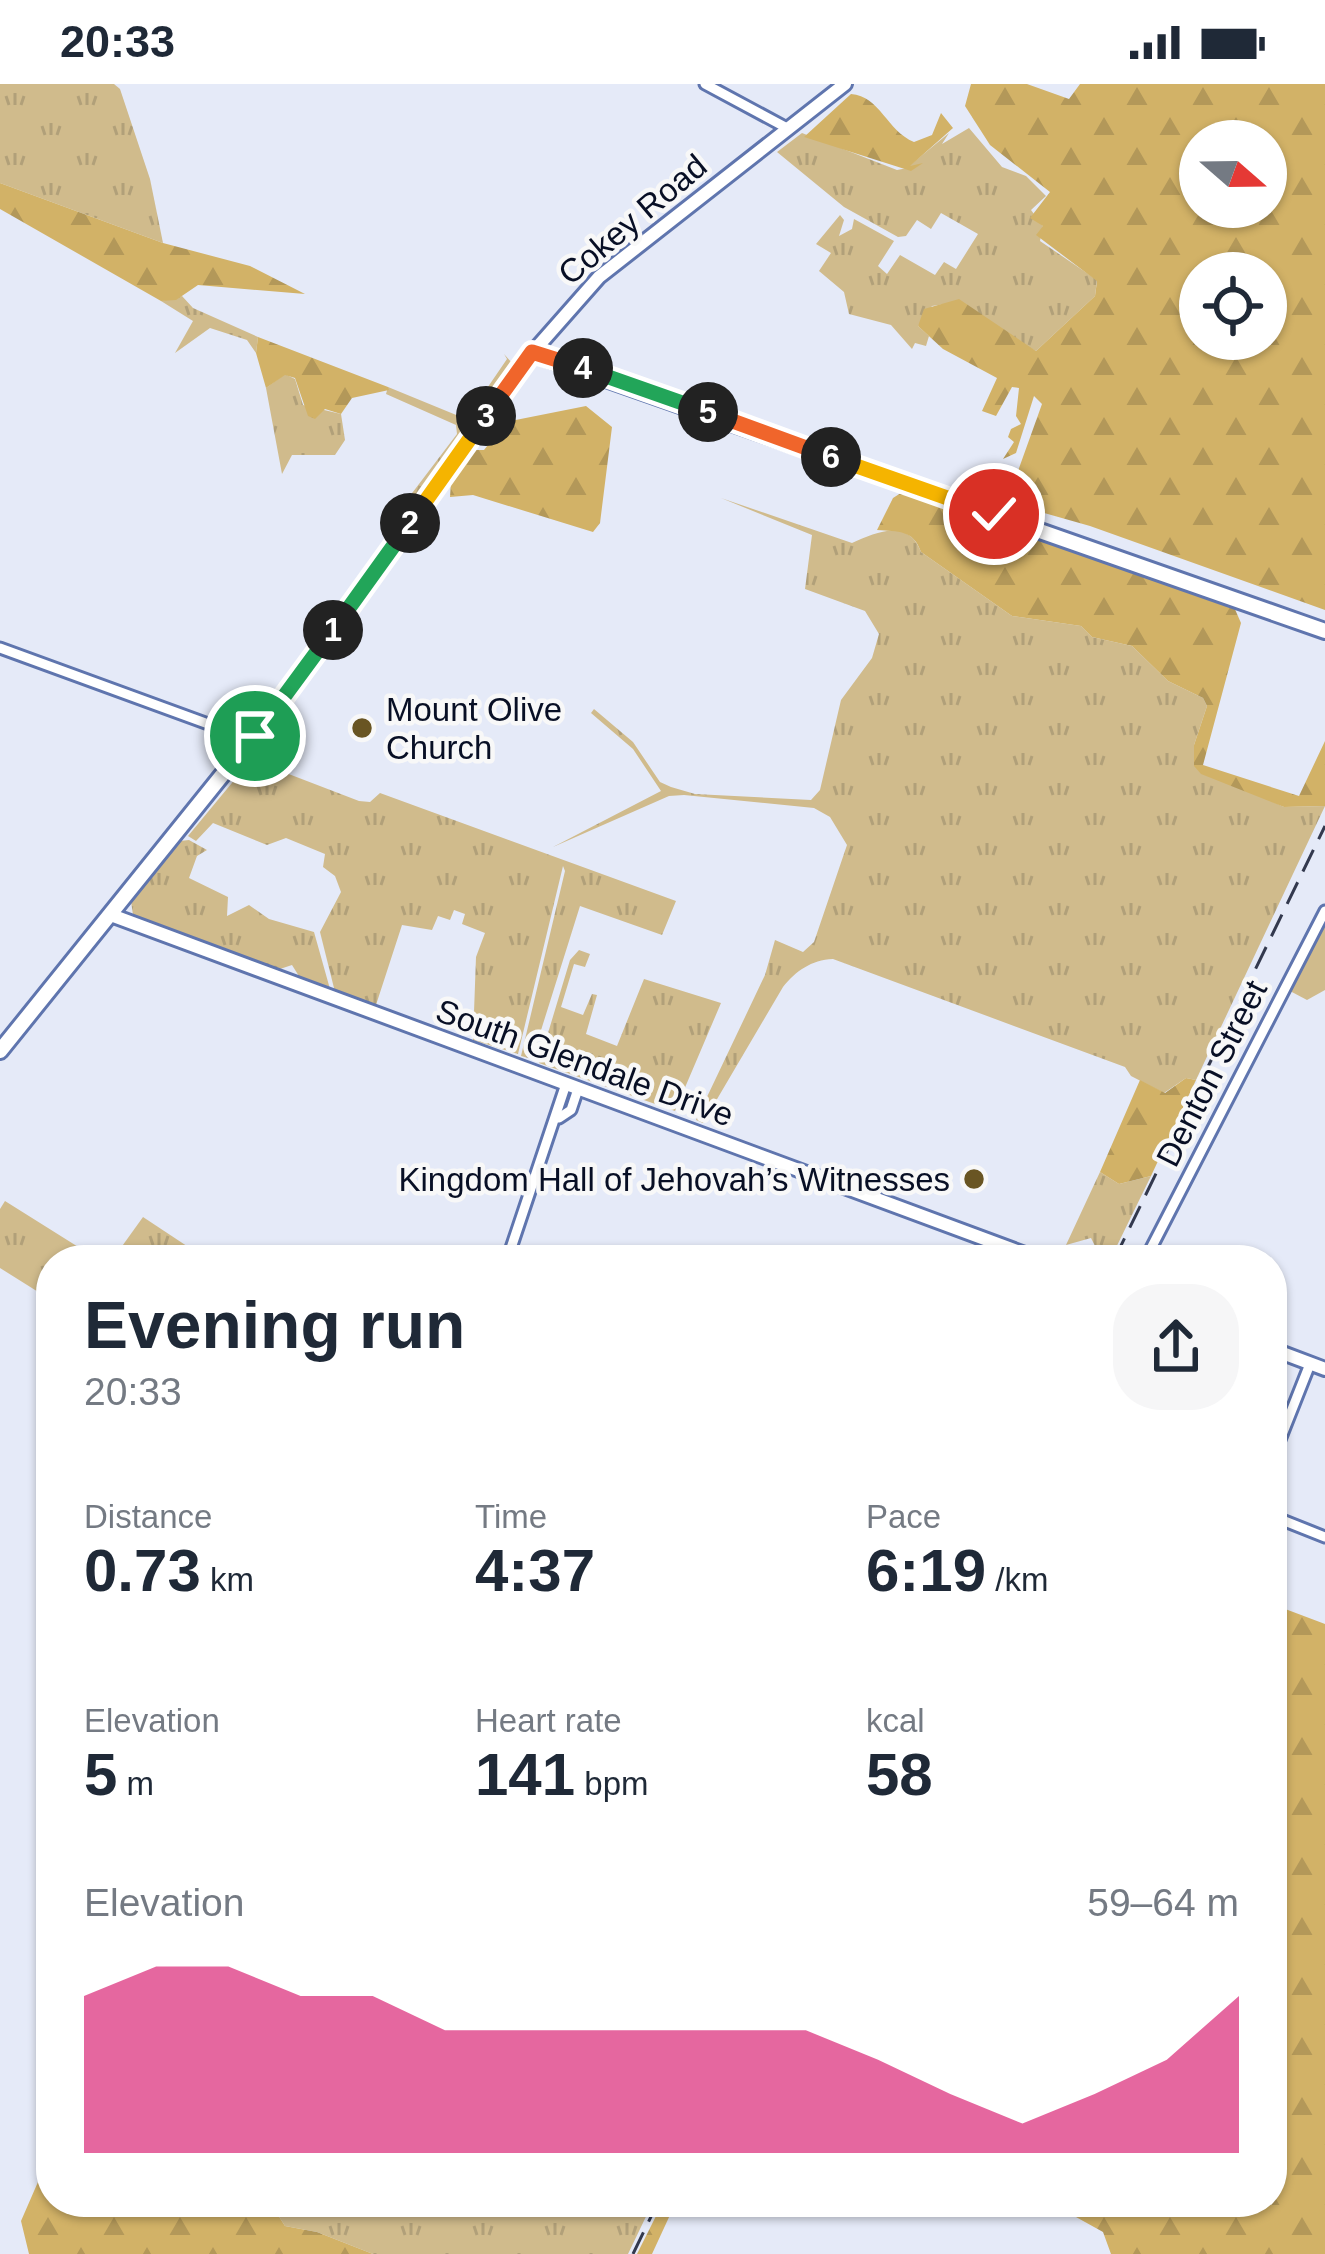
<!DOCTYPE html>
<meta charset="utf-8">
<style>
body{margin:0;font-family:Arial,sans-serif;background:#f6f6f7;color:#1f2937;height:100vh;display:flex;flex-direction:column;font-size:45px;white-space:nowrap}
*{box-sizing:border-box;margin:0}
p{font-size:39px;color:#747a83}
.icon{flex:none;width:66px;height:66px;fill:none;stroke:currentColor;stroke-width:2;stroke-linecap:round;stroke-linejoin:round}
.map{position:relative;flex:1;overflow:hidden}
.side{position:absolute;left:36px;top:1161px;width:1251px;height:972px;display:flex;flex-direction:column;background:#fff;border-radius:48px;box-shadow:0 3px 9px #0004}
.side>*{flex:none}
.needle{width:78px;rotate:110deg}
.fabs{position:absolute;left:1179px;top:36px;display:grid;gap:24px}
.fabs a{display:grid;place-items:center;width:108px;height:108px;border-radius:50%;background:#fff;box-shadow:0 3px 9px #0004;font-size:60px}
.pin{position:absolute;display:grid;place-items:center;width:102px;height:102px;color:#fff;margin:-51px;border:6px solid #fff;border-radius:50%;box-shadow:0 3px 12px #0007}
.km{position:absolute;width:60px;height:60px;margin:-30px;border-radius:50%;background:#222;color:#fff;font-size:33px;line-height:60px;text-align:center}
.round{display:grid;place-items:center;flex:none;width:126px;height:126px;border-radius:48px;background:#f6f6f7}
.headline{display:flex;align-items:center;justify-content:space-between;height:204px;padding:0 48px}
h1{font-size:66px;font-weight:700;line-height:90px}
.stats{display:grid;grid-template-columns:repeat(3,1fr);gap:18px;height:204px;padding:12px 48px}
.stats div{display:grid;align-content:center}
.stats b{font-size:60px;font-weight:700}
.stats small{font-size:33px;font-weight:400}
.stats p{font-size:33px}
.chart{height:336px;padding:24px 48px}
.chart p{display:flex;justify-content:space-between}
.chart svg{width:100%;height:216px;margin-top:12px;fill:#db2777;opacity:.7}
.status{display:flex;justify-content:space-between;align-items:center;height:84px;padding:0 60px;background:#fff;direction:ltr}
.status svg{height:33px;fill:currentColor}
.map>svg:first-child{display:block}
.grass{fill:url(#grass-tufts)}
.forest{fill:url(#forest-firs);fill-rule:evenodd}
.park{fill:#d0bb8c}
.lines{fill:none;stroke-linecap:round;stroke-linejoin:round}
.minor-casing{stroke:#5f75ae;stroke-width:15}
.tertiary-casing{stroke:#5f75ae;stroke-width:18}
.secondary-casing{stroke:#5f75ae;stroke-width:20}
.minor{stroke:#fff;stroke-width:9}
.tertiary{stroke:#fff;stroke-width:12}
.secondary{stroke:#fff;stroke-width:14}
.rail{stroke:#33394e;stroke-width:3;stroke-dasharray:24 12;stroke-linecap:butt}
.split-1-casing{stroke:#fff;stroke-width:24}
.split-2-casing{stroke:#fff;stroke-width:24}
.split-3-casing{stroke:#fff;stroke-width:24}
.split-4-casing{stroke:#fff;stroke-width:24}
.split-5-casing{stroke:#fff;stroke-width:24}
.split-6-casing{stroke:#fff;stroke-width:24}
.split-7-casing{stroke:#fff;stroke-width:24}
.split-8-casing{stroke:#fff;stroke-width:24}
.split-1{stroke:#22a559;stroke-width:15}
.split-2{stroke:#22a559;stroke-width:15}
.split-3{stroke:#f5b400;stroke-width:15}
.split-4{stroke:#f0652b;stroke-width:15}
.split-5{stroke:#22a559;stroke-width:15}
.split-6{stroke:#f0652b;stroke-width:15}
.split-7{stroke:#f5b400;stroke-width:15}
.split-8{stroke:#f5b400;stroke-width:15}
.poi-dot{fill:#695523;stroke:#f8f8f8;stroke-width:4.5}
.labels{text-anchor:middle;stroke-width:9;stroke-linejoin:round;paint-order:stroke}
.street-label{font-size:33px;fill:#080f25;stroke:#f8f8f8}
.poi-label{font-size:33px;fill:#080f25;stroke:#f8f8f8;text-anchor:start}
</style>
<div class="status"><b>20:33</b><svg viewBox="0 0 49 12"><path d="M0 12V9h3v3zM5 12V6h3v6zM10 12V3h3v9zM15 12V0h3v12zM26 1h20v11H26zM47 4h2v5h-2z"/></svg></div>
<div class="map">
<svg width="1325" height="2170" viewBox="0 0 1325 2170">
<defs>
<pattern id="grass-tufts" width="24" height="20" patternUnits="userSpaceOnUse" patternTransform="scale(3)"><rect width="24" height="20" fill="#d0bb8c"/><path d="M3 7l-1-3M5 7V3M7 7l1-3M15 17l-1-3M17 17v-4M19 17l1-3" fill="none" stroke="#b1a079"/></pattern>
<pattern id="forest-firs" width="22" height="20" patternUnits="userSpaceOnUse" patternTransform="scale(3)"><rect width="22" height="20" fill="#d2b267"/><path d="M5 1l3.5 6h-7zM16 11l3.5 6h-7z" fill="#b39859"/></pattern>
</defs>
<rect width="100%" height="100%" fill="#e5eaf8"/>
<g class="grass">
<path d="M 0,0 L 114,0 L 120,5 L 150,95 L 163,159 L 0,99 Z"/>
<path d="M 969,44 L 1002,83 L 1026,92 L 1046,112 L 1031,126 L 1043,142 L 1040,157 L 1097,196 L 1095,212 L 1036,267 L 945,220 L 932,222 L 918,242 L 929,252 L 926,262 L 915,259 L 912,265 L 891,241 L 849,230 L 844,208 L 819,187 L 831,169 L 816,160 L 840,131 L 844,136 L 839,152 L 852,145 L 854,135 L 894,157 L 878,182 L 887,190 L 900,171 L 935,191 L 944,178 L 956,185 L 978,150 L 941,129 L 931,145 L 917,136 L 906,152 L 898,153 L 844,123 L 777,68 L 802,49 L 897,86 L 913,83 L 909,82 L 949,49 L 942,60 Z"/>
<path d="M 182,212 L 193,224 L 258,253 L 256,269 L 247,256 L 210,244 L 175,269 L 193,237 L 161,217 Z"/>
<path d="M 504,270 L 513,280 L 408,424 L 403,421 L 457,350 L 456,341 L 386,310 L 388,303 L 466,335 L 507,275 Z"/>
<path d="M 285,290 L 295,295 L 303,321 L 341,330 L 345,356 L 335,371 L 292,371 L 282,390 L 266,304 Z"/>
<path d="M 721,414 L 852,459 C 877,448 908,434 921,468 L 1012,532 L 1081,542 L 1092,553 L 1132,562 L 1168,597 L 1203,614 L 1207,622 L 1194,661 L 1194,681 L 1284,723 L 1325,722 L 1196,996 L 1186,994 L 1164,1009 L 1131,992 L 1125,983 L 833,875 C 811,876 796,887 783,903 L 703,1039 L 696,1036 L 765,891 L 775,856 L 803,868 L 814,858 L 847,761 L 830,733 L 814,724 L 684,711 L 669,712 L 553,763 L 661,707 L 633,665 L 591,629 L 594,625 L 633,658 L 660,698 L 671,703 L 695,710 L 811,716 L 820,706 L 841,616 L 872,574 L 879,550 L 865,527 L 805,505 L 812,451 Z"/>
<path d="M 265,659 L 269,666 L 260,679 L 359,717 L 370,718 L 380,709 L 676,817 L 662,851 L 580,822 L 532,975 L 521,972 L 565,787 L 563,782 L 518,970 L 473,956 L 476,873 L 485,849 L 462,840 L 465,830 L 454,826 L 450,836 L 438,832 L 432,846 L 402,841 L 375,924 L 335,908 L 320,848 L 341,808 L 335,792 L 323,783 L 325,770 L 286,754 L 267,761 L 213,739 L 196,757 L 188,752 Z"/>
<path d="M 189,756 L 207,766 L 197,772 L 189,794 L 228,813 L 227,832 L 249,821 L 269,835 L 314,848 L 330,905 L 302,897 L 292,881 L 274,887 L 133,831 L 131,817 L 180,757 Z"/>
<path d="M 579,866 L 590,870 L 585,883 L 574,880 L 561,923 L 583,931 L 592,910 L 597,911 L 586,950 L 617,962 L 644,895 L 721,919 L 675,1027 L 539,979 L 570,876 Z"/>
<path d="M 1100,1088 L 1119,1100 L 1151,1092 L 1110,1176 L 1102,1176 L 1091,1154 L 1066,1161 Z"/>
<path d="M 5,1117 L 99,1176 L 51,1176 L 51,1216 L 0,1184 L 0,1125 Z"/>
<path d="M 143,1133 L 208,1176 L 119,1176 L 120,1165 Z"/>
<path d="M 244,2118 L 653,2118 L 628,2170 L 373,2170 L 317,2148 L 285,2142 L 276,2128 Z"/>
</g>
<g class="forest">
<path d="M 971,0 L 1027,0 L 1069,15 L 1080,0 L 1325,0 L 1325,526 L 1090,442 L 1009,419 L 1009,406 L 1000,410 L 995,393 L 1014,398 L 1042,320 L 1034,312 L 1016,369 L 1003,375 L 1014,358 L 1008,353 L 1011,345 L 1021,340 L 1016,332 L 1019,304 L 1012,303 L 996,332 L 982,327 L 997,294 L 943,265 L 918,242 L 924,225 L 959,215 L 1036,267 L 1095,212 L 1097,197 L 1036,151 L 1043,142 L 1030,134 L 1050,108 L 990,61 L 965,22 ZM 1200,57 L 1266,57 L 1266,123 L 1200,123 ZM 1200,189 L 1266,189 L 1266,255 L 1200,255 Z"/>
<path d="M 851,10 C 880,12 887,47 914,58 L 932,51 L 941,29 L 953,44 L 910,82 L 923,79 L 911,87 L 804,53 Z"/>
<path d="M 0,99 L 163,159 L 250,182 L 305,210 L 198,201 L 176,216 L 161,217 L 0,125 Z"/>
<path d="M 258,253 L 388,303 L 389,306 L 352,314 L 341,330 L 325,325 L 315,335 L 308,332 L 295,294 L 285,291 L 266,304 L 256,269 Z"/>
<path d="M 586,322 L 612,343 L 600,439 L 593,448 L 473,411 L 450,413 L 451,398 L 473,366 L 484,366 L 506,338 Z"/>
<path d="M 904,407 L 1234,523 L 1241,539 L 1203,681 L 1299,712 L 1325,657 L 1325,722 L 1284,723 L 1201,690 L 1194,682 L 1194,661 L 1207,622 L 1203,614 L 1168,597 L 1132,562 L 1092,553 L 1081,542 L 1012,532 L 921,468 C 913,445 898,448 877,446 L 893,414 Z"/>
<path d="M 1186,994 L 1196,996 L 1151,1092 L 1119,1100 L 1100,1088 L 1140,996 L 1165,1009 Z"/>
<path d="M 1272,1520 L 1325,1540 L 1325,2170 L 1111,2170 L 1103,2148 L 1049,2118 L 1272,2118 Z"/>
<path d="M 51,2068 L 51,2118 L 244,2118 L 276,2128 L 285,2142 L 317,2148 L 373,2170 L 29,2170 L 21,2137 Z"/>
<path d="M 663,2118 L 676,2118 L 652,2170 L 637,2170 Z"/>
</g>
<path class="park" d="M 1325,838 L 1325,906 L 1307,916 L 1290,907 Z"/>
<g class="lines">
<g class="minor-casing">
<g id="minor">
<path d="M 705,0 L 787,44"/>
<path d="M 0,564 L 252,656"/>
<path d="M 559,1034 L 571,1026 L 578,1005"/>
<path d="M 507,1176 L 566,1000"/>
<path d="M 1145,1176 L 1325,827"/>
<path d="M 1272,1376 L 1310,1280"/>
<path d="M 1272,1432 L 1325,1453"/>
</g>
</g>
<g class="tertiary-casing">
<g id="tertiary">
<path d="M 532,269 L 599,193 L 845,0"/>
<path d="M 111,831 L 1041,1176"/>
<path d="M 1272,1265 L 1325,1285"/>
</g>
</g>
<g class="secondary-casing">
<path id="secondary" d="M 0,967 L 281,618 L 532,269 L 1325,547"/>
</g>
<use href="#minor" class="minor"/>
<use href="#tertiary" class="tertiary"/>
<use href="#secondary" class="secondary"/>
<g class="rail">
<path d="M 1114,1176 L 1325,742"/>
<path d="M 633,2170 L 658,2118"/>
</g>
</g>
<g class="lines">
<g class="split-1-casing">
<path id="split-1" d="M 255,652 L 333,546"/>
</g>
<g class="split-2-casing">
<path id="split-2" d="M 333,546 L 410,439"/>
</g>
<g class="split-3-casing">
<path id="split-3" d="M 410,439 L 486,332"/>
</g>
<g class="split-4-casing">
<path id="split-4" d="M 486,332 L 532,268 L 583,284"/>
</g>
<g class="split-5-casing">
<path id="split-5" d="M 583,284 L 708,328"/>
</g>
<g class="split-6-casing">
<path id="split-6" d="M 708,328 L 831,373"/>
</g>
<g class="split-7-casing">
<path id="split-7" d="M 831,373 L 956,417"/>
</g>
<g class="split-8-casing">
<path id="split-8" d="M 956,417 L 994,430"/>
</g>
<use href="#split-1" class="split-1"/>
<use href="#split-2" class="split-2"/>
<use href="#split-3" class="split-3"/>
<use href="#split-4" class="split-4"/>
<use href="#split-5" class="split-5"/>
<use href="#split-6" class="split-6"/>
<use href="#split-7" class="split-7"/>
<use href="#split-8" class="split-8"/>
</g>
<g class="poi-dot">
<circle cx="362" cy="644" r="12"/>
<circle cx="974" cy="1095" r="12"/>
</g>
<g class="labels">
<g class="street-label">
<text transform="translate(632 135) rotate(-40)" y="12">Cokey Road</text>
<text transform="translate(585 978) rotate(20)" y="12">South Glendale Drive</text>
<text transform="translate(1211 989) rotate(-63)" y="12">Denton Street</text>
</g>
<g class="poi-label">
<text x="386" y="637">Mount Olive<tspan x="386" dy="38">Church</tspan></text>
<text x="950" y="1107" text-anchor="end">Kingdom Hall of Jehovah’s Witnesses</text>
</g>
</g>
</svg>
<div class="fabs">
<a><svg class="needle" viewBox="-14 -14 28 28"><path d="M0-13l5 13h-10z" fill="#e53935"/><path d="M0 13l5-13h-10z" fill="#747a83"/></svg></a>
<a><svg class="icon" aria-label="locate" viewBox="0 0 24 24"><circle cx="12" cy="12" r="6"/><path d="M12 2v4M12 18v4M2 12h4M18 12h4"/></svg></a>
</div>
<div class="pin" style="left:255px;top:652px;background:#1e9e55"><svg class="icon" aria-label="arrive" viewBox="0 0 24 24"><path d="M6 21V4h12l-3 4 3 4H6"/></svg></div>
<div class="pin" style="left:994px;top:430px;background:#d93025"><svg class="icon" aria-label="check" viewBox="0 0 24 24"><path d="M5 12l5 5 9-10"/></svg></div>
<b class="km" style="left:333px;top:546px">1</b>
<b class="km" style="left:410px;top:439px">2</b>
<b class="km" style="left:486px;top:332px">3</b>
<b class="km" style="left:583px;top:284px">4</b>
<b class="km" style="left:708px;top:328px">5</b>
<b class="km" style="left:831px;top:373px">6</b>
<section class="side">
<div class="headline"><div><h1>Evening run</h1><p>20:33</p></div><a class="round"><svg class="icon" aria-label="share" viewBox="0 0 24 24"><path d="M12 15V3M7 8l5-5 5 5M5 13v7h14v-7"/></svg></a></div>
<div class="stats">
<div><p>Distance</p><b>0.73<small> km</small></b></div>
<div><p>Time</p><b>4:37</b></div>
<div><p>Pace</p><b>6:19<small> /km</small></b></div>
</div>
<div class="stats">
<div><p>Elevation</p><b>5<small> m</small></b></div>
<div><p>Heart rate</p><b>141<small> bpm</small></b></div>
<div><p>kcal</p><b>58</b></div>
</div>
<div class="chart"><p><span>Elevation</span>59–64 m</p>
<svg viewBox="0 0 160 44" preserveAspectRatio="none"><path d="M0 44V12L10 6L20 6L30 12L40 12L50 19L60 19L70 19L80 19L90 19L100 19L110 25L120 32L130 38L140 32L150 25L160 12V44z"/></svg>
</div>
</section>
</div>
